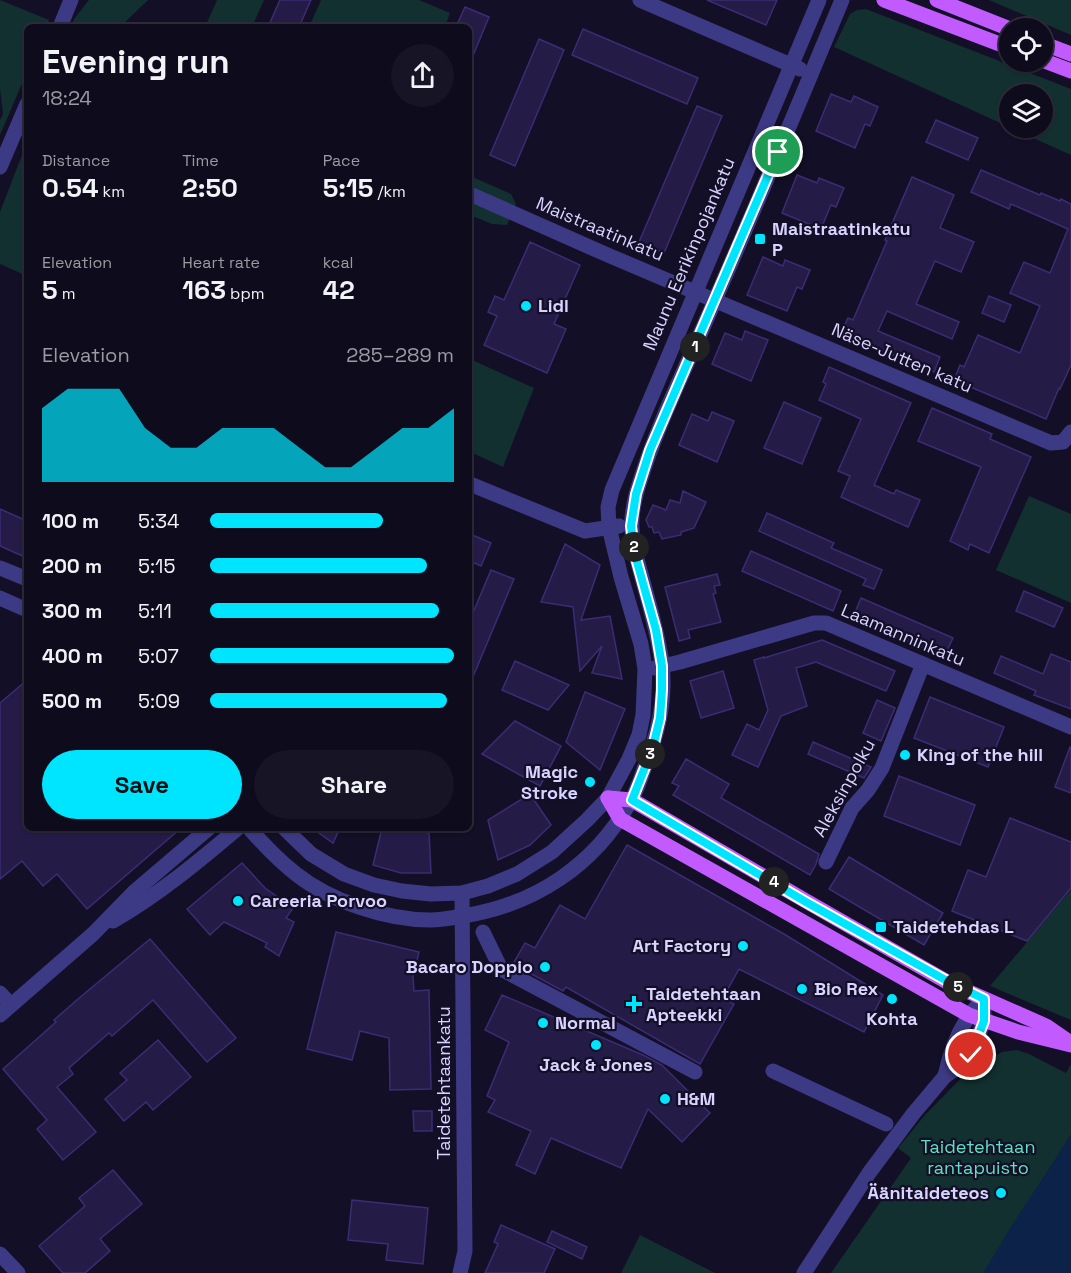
<!DOCTYPE html>
<meta charset="utf-8">
<style>
body{margin:0;font-family:"Space Grotesk",sans-serif;background:#171425;color:#f1f3f6;height:100vh;display:flex;flex-direction:column;font-size:22px;white-space:nowrap}
*{box-sizing:border-box;margin:0}
p{font-size:20px;color:#9b9ba3}
.icon{flex:none;width:33px;height:33px;fill:none;stroke:currentColor;stroke-width:2;stroke-linecap:round;stroke-linejoin:round}
.map{position:relative;flex:1;overflow:hidden}
.details{position:absolute;left:24px;top:24px;width:448px;height:807px;display:flex;flex-direction:column;background:#0e0b1c;border-radius:9px;box-shadow:0 2px 4px #0004,0 0 0 2px #2e2b3b}
.details>*{flex:none}
.buttons{position:absolute;left:999px;top:18px;display:grid;gap:12px}
.buttons a{display:grid;place-items:center;width:54px;height:54px;border-radius:50%;background:#0e0b1c;box-shadow:0 2px 4px #0004,0 0 0 2px #2e2b3b;font-size:30px}
.pin{position:absolute;display:grid;place-items:center;width:51px;height:51px;color:#fff;margin:-26px;border:3px solid #fff;border-radius:50%;box-shadow:0 2px 6px #0007}
.km{position:absolute;width:30px;height:30px;margin:-15px;border-radius:50%;background:#222;color:#fff;font-size:16px;line-height:30px;text-align:center}
.round{display:grid;place-items:center;flex:none;width:63px;height:63px;border-radius:32px;background:#171425}
.summary{display:flex;align-items:center;justify-content:space-between;height:102px;padding:0 18px}
h1{font-size:33px;font-weight:800;line-height:45px}
.figures{display:grid;grid-template-columns:repeat(3,1fr);gap:9px;height:102px;padding:6px 18px}
.figures div{display:grid;align-content:center}
.figures b{font-size:26px;font-weight:800}
.figures small{font-size:16px;font-weight:400}
.figures p{font-size:16px}
.chart{height:168px;padding:12px 18px}
.chart p{display:flex;justify-content:space-between}
.chart svg{width:100%;height:108px;margin-top:6px;fill:#00e5ff;opacity:.7}
.button{display:flex;gap:12px;margin-top:auto;padding:12px 18px}
.button a{flex:1;height:69px;border-radius:36px;background:#00e5ff;color:#111;font-size:24px;font-weight:800;line-height:69px;text-align:center}
.button a+a{background:#171425;color:#f1f3f6}
ul{padding:0 18px;list-style:none;font-size:20px}
li{display:grid;grid-template-columns:96px 72px 1fr;align-items:center;height:45px}
li i{height:15px;border-radius:8px;background:#00e5ff}
.map>svg:first-child{display:block}
.green{fill:#12302f}
.water{fill:#0c2248}
.building{fill:#241b47;stroke:#3b2d73;stroke-width:1.5}
.lines{fill:none;stroke-linecap:round;stroke-linejoin:round}
.minor{stroke:#3d3a85;stroke-width:15}
.major{stroke:#c25bff;stroke-width:15}
.route-casing{stroke:#fff;stroke-width:12}
.route{stroke:#00e5ff;stroke-width:8}
.poi-dot{fill:#00e5ff;stroke:#130f26;stroke-width:2}
.labels{text-anchor:middle;stroke-width:4.5;stroke-linejoin:round;paint-order:stroke}
.street-label{font-size:18px;fill:#d9d4ff;stroke:#130f26}
.poi-label{font-size:18px;font-weight:bold;fill:#d9d4ff;stroke:#130f26;text-anchor:start}
.park-label{font-size:18px;fill:#5fe0c0;stroke:#130f26}
</style>
<div class="map">
<svg width="1071" height="1273" viewBox="0 0 1071 1273">
<rect width="100%" height="100%" fill="#130f26"/>
<g class="green">
<path d="M 0,0 L 49,20 L 46,27 L 27,27 L 27,72 L 0,135 L 0,120 L 3,114 L 0,88 Z"/>
<path d="M 89,0 L 148,0 L 120,27 L 71,27 L 74,19 Z"/>
<path d="M 217,0 L 264,0 L 252,27 L 205,27 Z"/>
<path d="M 321,0 L 419,0 L 450,13 L 445,27 L 309,27 Z"/>
<path d="M 989,0 L 1071,0 L 1071,35 Z"/>
<path d="M 866,9 L 1071,89 L 1071,155 L 1011,128 L 1042,128 L 1042,94 L 1010,94 L 1009,127 L 834,47 L 850,14 L 857,10 Z"/>
<path d="M 27,142 L 27,276 L 0,264 L 0,212 Z"/>
<path d="M 470,176 L 511,194 L 516,204 L 507,225 L 492,224 L 470,215 Z"/>
<path d="M 470,359 L 534,388 L 503,467 L 470,452 Z"/>
<path d="M 1029,496 L 1071,514 L 1071,603 L 996,570 Z"/>
<path d="M 1071,890 L 1071,1020 L 990,986 Z"/>
<path d="M 1017,1050 L 1029,1054 L 1066,1073 L 1071,1064 L 1071,1135 L 984,1273 L 831,1273 L 911,1158 L 898,1148 L 925,1115 L 968,1071 L 1002,1052 Z"/>
<path d="M 640,1235 L 715,1273 L 621,1273 Z"/>
</g>
<path class="water" d="M 1071,1135 L 1071,1273 L 983,1273 L 1009,1230 Z"/>
<g class="building">
<path d="M 280,0 L 311,0 L 299,27 L 268,27 Z"/>
<path d="M 707,0 L 777,0 L 766,25 Z"/>
<path d="M 465,7 L 489,17 L 470,63 L 470,27 L 456,27 Z"/>
<path d="M 583,29 L 698,78 L 687,104 L 572,55 Z"/>
<path d="M 539,39 L 564,50 L 515,166 L 490,155 Z"/>
<path d="M 831,94 L 851,102 L 854,96 L 878,107 L 870,126 L 865,124 L 855,148 L 816,131 Z"/>
<path d="M 697,106 L 722,116 L 664,253 L 639,242 Z"/>
<path d="M 936,120 L 978,138 L 968,160 L 926,142 Z"/>
<path d="M 981,170 L 1040,195 L 1041,193 L 1060,201 L 1061,199 L 1071,204 L 1071,365 L 1060,389 L 1059,388 L 1046,419 L 954,380 L 960,365 L 964,367 L 978,335 L 1020,353 L 1040,306 L 1010,293 L 1024,262 L 1050,273 L 1068,229 L 1011,204 L 1009,209 L 971,192 Z"/>
<path d="M 797,175 L 817,183 L 819,178 L 844,188 L 836,207 L 831,205 L 821,229 L 782,213 Z"/>
<path d="M 912,177 L 954,195 L 940,228 L 974,242 L 961,272 L 935,261 L 916,304 L 959,322 L 952,339 L 887,311 L 878,331 L 940,357 L 934,372 L 841,333 L 848,318 L 853,320 L 887,241 L 885,240 Z"/>
<path d="M 530,242 L 580,265 L 554,324 L 566,329 L 547,373 L 484,345 L 497,316 L 488,312 L 495,296 L 504,300 Z"/>
<path d="M 763,257 L 783,266 L 785,260 L 810,270 L 802,289 L 797,287 L 787,311 L 747,295 Z"/>
<path d="M 989,296 L 1011,305 L 1004,322 L 982,313 Z"/>
<path d="M 745,331 L 768,340 L 751,381 L 712,364 L 725,333 L 742,340 Z"/>
<path d="M 829,367 L 911,403 L 874,485 L 894,494 L 896,490 L 920,500 L 908,527 L 841,497 L 850,476 L 838,471 L 861,419 L 819,400 L 826,384 L 823,382 Z"/>
<path d="M 784,402 L 821,418 L 802,464 L 764,448 Z"/>
<path d="M 932,408 L 992,434 L 990,439 L 1031,457 L 989,553 L 970,544 L 968,550 L 950,541 L 981,467 L 918,441 Z"/>
<path d="M 712,412 L 734,421 L 717,462 L 679,445 L 692,414 L 708,421 Z"/>
<path d="M 683,491 L 706,502 L 694,528 L 681,532 L 681,535 L 662,539 L 659,532 L 654,533 L 652,527 L 649,527 L 646,520 L 653,505 L 666,510 L 670,500 L 680,503 Z"/>
<path d="M 0,509 L 27,521 L 27,558 L 0,546 Z"/>
<path d="M 767,513 L 834,543 L 831,548 L 882,570 L 874,589 L 863,585 L 866,579 L 759,531 Z"/>
<path d="M 470,534 L 491,543 L 481,566 L 470,561 Z"/>
<path d="M 565,544 L 600,565 L 581,620 L 610,616 L 622,679 L 592,673 L 602,646 L 580,671 L 573,607 L 541,602 Z"/>
<path d="M 751,551 L 841,591 L 833,611 L 742,571 Z"/>
<path d="M 491,570 L 514,579 L 470,684 L 470,620 Z"/>
<path d="M 717,574 L 720,585 L 714,586 L 716,593 L 713,594 L 721,622 L 688,630 L 690,638 L 679,641 L 665,587 Z"/>
<path d="M 1024,591 L 1063,608 L 1054,627 L 1016,611 Z"/>
<path d="M 861,598 L 953,638 L 944,657 L 853,617 Z"/>
<path d="M 822,640 L 895,671 L 886,691 L 816,662 L 796,668 L 807,706 L 781,716 L 758,767 L 732,755 L 747,724 L 759,730 L 768,710 L 754,660 L 764,657 L 764,658 Z"/>
<path d="M 1051,654 L 1071,662 L 1071,709 L 1034,695 L 1036,691 L 994,673 L 1001,656 L 1043,674 Z"/>
<path d="M 515,661 L 569,685 L 548,710 L 502,690 Z"/>
<path d="M 723,671 L 734,708 L 701,718 L 690,681 Z"/>
<path d="M 27,680 L 27,828 L 181,828 L 87,909 L 57,874 L 43,886 L 22,861 L 0,879 L 0,703 Z"/>
<path d="M 585,692 L 625,709 L 600,770 L 566,742 Z"/>
<path d="M 930,697 L 1004,727 L 988,767 L 914,738 Z"/>
<path d="M 877,700 L 895,708 L 881,741 L 863,733 Z"/>
<path d="M 515,721 L 561,746 L 540,786 L 482,754 Z"/>
<path d="M 813,742 L 871,767 L 864,778 L 808,754 Z"/>
<path d="M 1070,747 L 1071,747 L 1071,793 L 1055,787 Z"/>
<path d="M 686,759 L 729,784 L 721,798 L 819,854 L 816,864 L 810,875 L 673,795 L 679,786 L 672,783 Z"/>
<path d="M 899,776 L 975,805 L 960,845 L 884,816 Z"/>
<path d="M 530,794 L 551,825 L 530,845 L 498,860 L 488,820 Z"/>
<path d="M 1010,818 L 1071,842 L 1071,888 L 1027,941 L 952,911 L 968,870 L 986,877 Z"/>
<path d="M 312,828 L 340,828 L 333,843 Z"/>
<path d="M 382,828 L 394,828 L 429,833 L 431,873 L 401,873 L 373,865 Z"/>
<path d="M 627,845 L 784,934 L 883,995 L 864,1032 L 739,969 L 723,998 L 734,1004 L 700,1064 L 566,987 L 563,991 L 513,964 L 525,943 L 535,948 L 560,905 L 585,919 Z"/>
<path d="M 849,857 L 943,913 L 924,945 L 829,889 Z"/>
<path d="M 242,863 L 265,888 L 293,908 L 286,918 L 294,922 L 279,956 L 265,947 L 267,943 L 224,922 L 210,935 L 187,909 Z"/>
<path d="M 336,932 L 419,952 L 413,977 L 414,991 L 429,990 L 431,1089 L 390,1090 L 389,1038 L 360,1031 L 352,1060 L 307,1049 Z"/>
<path d="M 150,939 L 236,1038 L 207,1062 L 153,1000 L 112,1036 L 109,1033 L 69,1068 L 73,1074 L 57,1087 L 96,1132 L 63,1160 L 37,1129 L 47,1120 L 3,1069 L 56,1022 L 54,1020 L 78,999 Z"/>
<path d="M 502,995 L 643,1055 L 662,1065 L 710,1113 L 682,1142 L 648,1109 L 621,1168 L 551,1138 L 535,1174 L 516,1165 L 531,1131 L 488,1112 L 495,1100 L 487,1096 L 509,1042 L 485,1030 Z"/>
<path d="M 158,1040 L 191,1077 L 153,1110 L 146,1102 L 124,1121 L 105,1099 L 127,1080 L 120,1073 Z"/>
<path d="M 413,1111 L 432,1111 L 432,1131 L 414,1131 Z"/>
<path d="M 113,1170 L 142,1204 L 100,1239 L 110,1251 L 85,1273 L 63,1273 L 39,1246 L 85,1206 L 79,1198 Z"/>
<path d="M 352,1200 L 428,1208 L 423,1264 L 386,1260 L 388,1244 L 348,1240 Z"/>
<path d="M 501,1225 L 555,1249 L 544,1273 L 485,1273 L 498,1244 L 494,1242 Z"/>
<path d="M 552,1231 L 587,1247 L 582,1259 L 547,1242 Z"/>
</g>
<g class="lines">
<g class="minor">
<path d="M 640,0 L 800,69"/>
<path d="M 60,27 L 71,0"/>
<path d="M 0,167 L 27,104"/>
<path d="M 470,194 L 610,256 L 1051,443 L 1063,442 L 1071,432"/>
<path d="M 470,484 L 585,531 L 619,526"/>
<path d="M 0,568 L 27,579"/>
<path d="M 0,598 L 27,610"/>
<path d="M 654,668 L 680,662 L 814,623 L 826,623 L 1071,727"/>
<path d="M 249,828 C 263,844 278,860 296,874 C 330,901 386,920 430,920 C 441,920 452,918 463,916 C 534,905 594,866 630,802 C 637,791 641,778 645,766 C 658,734 666,698 662,664 C 658,633 649,604 641,574 C 637,559 632,545 632,529 C 631,517 634,502 637,491 C 656,426 688,364 714,302 C 758,202 800,101 842,0"/>
<path d="M 284,828 L 311,854 L 344,874 L 374,885 L 402,891 L 431,894 L 462,893 L 488,886 L 517,874 L 552,852 L 587,820 L 608,798 L 629,759 L 639,735 L 643,715 L 645,669 L 641,644 L 621,577 L 609,527 L 608,507 L 612,490 L 819,0"/>
<path d="M 826,862 L 852,808 L 868,790 L 882,768 L 923,664"/>
<path d="M 113,921 C 158,895 198,862 238,828"/>
<path d="M 483,932 L 501,969 L 695,1072"/>
<path d="M 0,993 L 11,1005"/>
<path d="M 0,1015 L 93,934 L 134,892 L 209,828"/>
<path d="M 773,1071 L 886,1124"/>
<path d="M 945,1076 C 950,1052 960,1025 977,1006"/>
<path d="M 0,1254 L 18,1273"/>
<path d="M 460,1273 L 465,1251 L 462,893"/>
<path d="M 804,1273 L 869,1173 L 913,1114 L 945,1076 L 963,1064 L 971,1055 L 984,1021 L 984,999"/>
</g>
<g class="major">
<path d="M 884,0 L 1010,48"/>
<path d="M 937,0 L 1010,29"/>
<path d="M 1042,43 L 1071,54"/>
<path d="M 1042,60 L 1071,71"/>
<path d="M 608,798 L 620,819 L 969,1015 L 1018,1032 L 1071,1045"/>
<path d="M 608,798 L 632,800 L 806,901 L 949,983 L 1046,1026 L 1068,1041"/>
</g>
</g>
<g class="lines">
<g class="route-casing">
<path id="route" d="M 778,152 L 650,450 L 636,494 L 631,526 L 634,551 L 656,630 L 662,666 L 662,690 L 660,718 L 653,747 L 632,800 L 806,902 L 949,982 L 984,999 L 984,1021 L 971,1055"/>
</g>
<use href="#route" class="route"/>
</g>
<g class="poi-dot">
<rect x="754" y="233" width="12" height="12" rx="3"/>
<circle cx="526" cy="306" r="6"/>
<circle cx="905" cy="755" r="6"/>
<circle cx="590" cy="782" r="6"/>
<circle cx="238" cy="901" r="6"/>
<rect x="875" y="921" width="12" height="12" rx="3"/>
<circle cx="743" cy="946" r="6"/>
<circle cx="545" cy="967" r="6"/>
<circle cx="802" cy="989" r="6"/>
<circle cx="892" cy="999" r="6"/>
<path d="M631 995h6v6h6v6h-6v6h-6v-6h-6v-6h6z"/>
<circle cx="543" cy="1023" r="6"/>
<circle cx="596" cy="1045" r="6"/>
<circle cx="665" cy="1099" r="6"/>
<circle cx="1001" cy="1193" r="6"/>
</g>
<g class="labels">
<g class="street-label">
<text transform="translate(600 229) rotate(23)" y="6">Maistraatinkatu</text>
<text transform="translate(689 254) rotate(-67)" y="6">Maunu Eerikinpojankatu</text>
<text transform="translate(902 358) rotate(23)" y="6">Näse-Jutten katu</text>
<text transform="translate(903 635) rotate(23)" y="6">Laamanninkatu</text>
<text transform="translate(844 788) rotate(-61)" y="6">Aleksinpolku</text>
<text transform="translate(444 1083) rotate(-90)" y="6">Taidetehtaankatu</text>
</g>
<g class="poi-label">
<text x="772" y="235">Maistraatinkatu<tspan x="772" dy="21">P</tspan></text>
<text x="538" y="312">Lidl</text>
<text x="917" y="761">King of the hill</text>
<text x="578" y="778" text-anchor="end">Magic<tspan x="578" dy="21">Stroke</tspan></text>
<text x="250" y="907">Careeria Porvoo</text>
<text x="893" y="933">Taidetehdas L</text>
<text x="731" y="952" text-anchor="end">Art Factory</text>
<text x="533" y="973" text-anchor="end">Bacaro Doppio</text>
<text x="814" y="995">Bio Rex</text>
<text x="646" y="1000">Taidetehtaan<tspan x="646" dy="21">Apteekki</tspan></text>
<text x="892" y="1025" text-anchor="middle">Kohta</text>
<text x="555" y="1029">Normal</text>
<text x="596" y="1071" text-anchor="middle">Jack &amp; Jones</text>
<text x="677" y="1105">H&amp;M</text>
<text x="989" y="1199" text-anchor="end">Äänitaideteos</text>
</g>
<g class="park-label">
<text x="978" y="1153">Taidetehtaan<tspan x="978" dy="21">rantapuisto</tspan></text>
</g>
</g>
</svg>
<div class="buttons">
<a><svg class="icon" aria-label="locate" viewBox="0 0 24 24"><circle cx="12" cy="12" r="6"/><path d="M12 2v4M12 18v4M2 12h4M18 12h4"/></svg></a>
<a><svg class="icon" aria-label="layers" viewBox="0 0 24 24"><path d="M12 4l9 5-9 5-9-5zM3 14l9 5 9-5"/></svg></a>
</div>
<div class="pin" style="left:778px;top:152px;background:#1e9e55"><svg class="icon" aria-label="arrive" viewBox="0 0 24 24"><path d="M6 21V4h12l-3 4 3 4H6"/></svg></div>
<div class="pin" style="left:971px;top:1055px;background:#d93025"><svg class="icon" aria-label="check" viewBox="0 0 24 24"><path d="M5 12l5 5 9-10"/></svg></div>
<b class="km" style="left:695px;top:347px">1</b>
<b class="km" style="left:634px;top:547px">2</b>
<b class="km" style="left:650px;top:754px">3</b>
<b class="km" style="left:774px;top:882px">4</b>
<b class="km" style="left:958px;top:987px">5</b>
<section class="details">
<div class="summary"><div><h1>Evening run</h1><p>18:24</p></div><a class="round"><svg class="icon" aria-label="share" viewBox="0 0 24 24"><path d="M12 15V3M7 8l5-5 5 5M5 13v7h14v-7"/></svg></a></div>
<div class="figures">
<div><p>Distance</p><b>0.54<small> km</small></b></div>
<div><p>Time</p><b>2:50</b></div>
<div><p>Pace</p><b>5:15<small> /km</small></b></div>
</div>
<div class="figures">
<div><p>Elevation</p><b>5<small> m</small></b></div>
<div><p>Heart rate</p><b>163<small> bpm</small></b></div>
<div><p>kcal</p><b>42</b></div>
</div>
<div class="chart"><p><span>Elevation</span>285–289 m</p>
<svg viewBox="0 0 160 44" preserveAspectRatio="none"><path d="M0 44V14L10 6L20 6L30 6L40 22L50 30L60 30L70 22L80 22L90 22L100 30L110 38L120 38L130 30L140 22L150 22L160 14V44z"/></svg>
</div>
<ul>
<li><b>100 m</b>5:34<i style="width:71%"></i></li>
<li><b>200 m</b>5:15<i style="width:89%"></i></li>
<li><b>300 m</b>5:11<i style="width:94%"></i></li>
<li><b>400 m</b>5:07<i style="width:100%"></i></li>
<li><b>500 m</b>5:09<i style="width:97%"></i></li>
</ul>
<div class="button"><a>Save</a><a>Share</a></div>
</section>
</div>
